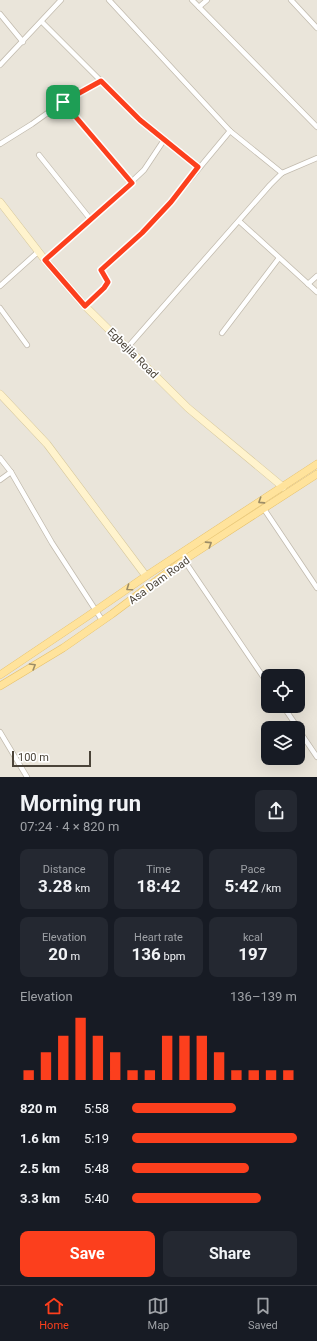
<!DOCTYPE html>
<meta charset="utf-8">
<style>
body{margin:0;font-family:Roboto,sans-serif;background:#242831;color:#f1f3f6;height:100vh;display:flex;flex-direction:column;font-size:15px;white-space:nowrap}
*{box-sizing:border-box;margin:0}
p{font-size:13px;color:#9ea1a6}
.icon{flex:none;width:22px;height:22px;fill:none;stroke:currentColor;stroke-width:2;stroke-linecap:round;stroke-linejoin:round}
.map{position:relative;height:777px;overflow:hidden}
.panel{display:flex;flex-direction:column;background:#171b24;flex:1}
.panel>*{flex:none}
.buttons{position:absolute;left:261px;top:669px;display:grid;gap:8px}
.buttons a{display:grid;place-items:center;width:44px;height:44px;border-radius:8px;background:#171b24;box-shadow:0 4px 16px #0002;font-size:20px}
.scale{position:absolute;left:12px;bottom:10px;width:79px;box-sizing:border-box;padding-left:4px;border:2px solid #4b4439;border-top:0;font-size:11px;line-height:14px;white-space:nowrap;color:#4b4439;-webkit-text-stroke:3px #fff;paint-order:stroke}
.pin{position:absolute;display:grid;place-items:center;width:34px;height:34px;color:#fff;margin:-17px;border-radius:8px;box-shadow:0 2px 6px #0006}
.round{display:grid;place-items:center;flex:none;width:42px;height:42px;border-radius:8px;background:#242831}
.head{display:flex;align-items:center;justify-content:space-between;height:68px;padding:0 20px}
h1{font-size:22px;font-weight:700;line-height:30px}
.stats{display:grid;grid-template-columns:repeat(3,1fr);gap:6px;height:68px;padding:4px 20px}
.stats div{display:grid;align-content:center;border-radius:8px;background:#242831;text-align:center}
.stats b{font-size:17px;font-weight:700}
.stats small{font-size:11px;font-weight:400}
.stats p{font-size:11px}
.chart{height:112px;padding:8px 20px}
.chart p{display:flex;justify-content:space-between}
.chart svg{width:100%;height:72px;margin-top:4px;stroke:#fc3f1d;stroke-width:6}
.action{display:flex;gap:8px;margin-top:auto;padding:8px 20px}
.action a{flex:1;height:46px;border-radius:8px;background:#fc3f1d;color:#fff;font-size:16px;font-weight:700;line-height:46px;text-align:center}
.action a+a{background:#242831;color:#f1f3f6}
ul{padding:0 20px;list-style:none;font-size:13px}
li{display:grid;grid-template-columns:64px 48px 1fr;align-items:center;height:30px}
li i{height:10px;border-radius:5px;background:#fc3f1d}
.tab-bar{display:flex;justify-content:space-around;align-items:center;height:56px;border-top:1px solid #363941;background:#171b24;font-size:11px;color:#9ea1a6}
.tab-bar a{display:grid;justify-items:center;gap:2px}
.tab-bar .current{color:#fc3f1d}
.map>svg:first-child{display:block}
.residential{fill:#eae5da;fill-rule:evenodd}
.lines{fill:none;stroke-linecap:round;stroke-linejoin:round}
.street-casing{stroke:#c2bbae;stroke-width:6}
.secondary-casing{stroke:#d6c79b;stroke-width:8}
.primary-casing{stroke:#e6c16a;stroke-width:8}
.street{stroke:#fff;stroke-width:4.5}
.secondary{stroke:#fff3cd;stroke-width:7}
.primary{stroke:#ffe39c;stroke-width:7}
.oneway{stroke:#9c8c66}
.route-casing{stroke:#fff;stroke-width:8}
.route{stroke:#fc3f1d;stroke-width:5}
.labels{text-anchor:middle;stroke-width:3.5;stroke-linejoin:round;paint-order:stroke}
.street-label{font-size:11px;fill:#4b4439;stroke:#fff}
</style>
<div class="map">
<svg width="317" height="777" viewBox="0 0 317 777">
<rect width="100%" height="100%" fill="#f6f3ec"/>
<path class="residential" d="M 0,0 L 317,0 L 317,777 L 0,777 ZM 268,676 L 298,676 L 298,706 L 268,706 ZM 268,728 L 298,728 L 298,758 L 268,758 Z"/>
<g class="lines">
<g class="street-casing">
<g id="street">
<path d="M 109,0 L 230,131 L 282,173"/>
<path d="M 192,0 L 317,127"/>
<path d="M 291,0 L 317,28"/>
<path d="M 199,7 L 207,0"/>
<path d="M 0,14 L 23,42"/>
<path d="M 42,22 L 140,120 L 198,167"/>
<path d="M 0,65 L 61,0"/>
<path d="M 63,102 L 101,81"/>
<path d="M 0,144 L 32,124 L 63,102 L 131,183"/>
<path d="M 39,155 L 91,220"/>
<path d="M 239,221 L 317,292"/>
<path d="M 45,260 L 91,220 L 144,170 L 164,140"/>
<path d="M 308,284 L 317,276"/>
<path d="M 0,286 L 39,251"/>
<path d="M 85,306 L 104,288 L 108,282 L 101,271 L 142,233 L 171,202 L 230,131"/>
<path d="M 0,308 L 27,345"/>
<path d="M 222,333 L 279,258"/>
<path d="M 127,348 L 270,185 L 282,173 L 317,158"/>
<path d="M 0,458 L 11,472 L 52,543 L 102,620"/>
<path d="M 0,480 L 11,472"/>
<path d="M 264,509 L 317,588"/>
<path d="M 184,560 L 268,684"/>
<path d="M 283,706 L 298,728"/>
<path d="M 298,729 L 317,757"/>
<path d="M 0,732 L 27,777"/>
</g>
</g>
<g class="secondary-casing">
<g id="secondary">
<path d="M 0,202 L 45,260 L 85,306 L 188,408 L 283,487"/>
<path d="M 0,394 L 47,444 L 146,576"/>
</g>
</g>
<g class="primary-casing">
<g id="primary">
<path d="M 0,675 L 85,618 L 146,576 L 317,464"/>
<path d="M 0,686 L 63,648 L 112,614 L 184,560 L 317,474"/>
</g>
</g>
<use href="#street" class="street"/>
<use href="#secondary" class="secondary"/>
<use href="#primary" class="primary"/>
</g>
<defs><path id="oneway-chevron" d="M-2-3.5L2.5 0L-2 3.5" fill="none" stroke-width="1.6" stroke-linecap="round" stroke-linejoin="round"/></defs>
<g class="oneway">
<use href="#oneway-chevron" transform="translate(261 501) rotate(147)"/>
<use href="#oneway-chevron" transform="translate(209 544) rotate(-33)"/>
<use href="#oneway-chevron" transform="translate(129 588) rotate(145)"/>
<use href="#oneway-chevron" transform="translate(33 666) rotate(-31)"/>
</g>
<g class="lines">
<g class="route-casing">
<path id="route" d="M 101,81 L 140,120 L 198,167 L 171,202 L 142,233 L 101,270 L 108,282 L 104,288 L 85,306 L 45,260 L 132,183 L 63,102 Z"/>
</g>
<use href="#route" class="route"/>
</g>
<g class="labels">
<g class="street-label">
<text transform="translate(133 353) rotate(45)" y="4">Egbejila Road</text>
<text transform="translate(159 580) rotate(-36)" y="4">Asa Dam Road</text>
</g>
</g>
</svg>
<div class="buttons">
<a><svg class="icon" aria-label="locate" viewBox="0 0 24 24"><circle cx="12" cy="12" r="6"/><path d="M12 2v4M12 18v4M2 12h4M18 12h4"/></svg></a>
<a><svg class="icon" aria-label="layers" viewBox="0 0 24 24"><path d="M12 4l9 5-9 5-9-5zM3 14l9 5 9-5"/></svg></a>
</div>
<div class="scale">100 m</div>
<div class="pin" style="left:63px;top:102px;background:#1e9e55"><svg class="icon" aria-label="arrive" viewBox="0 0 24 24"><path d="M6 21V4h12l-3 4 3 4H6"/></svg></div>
</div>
<section class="panel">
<div class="head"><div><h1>Morning run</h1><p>07:24 · 4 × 820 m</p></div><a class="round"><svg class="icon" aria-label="share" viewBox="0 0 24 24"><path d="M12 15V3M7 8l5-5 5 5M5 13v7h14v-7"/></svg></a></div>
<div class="stats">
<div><p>Distance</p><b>3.28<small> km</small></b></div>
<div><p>Time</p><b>18:42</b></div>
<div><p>Pace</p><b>5:42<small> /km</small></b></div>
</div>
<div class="stats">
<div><p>Elevation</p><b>20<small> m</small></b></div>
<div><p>Heart rate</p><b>136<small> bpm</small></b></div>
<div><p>kcal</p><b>197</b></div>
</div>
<div class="chart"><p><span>Elevation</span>136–139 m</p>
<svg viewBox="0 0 160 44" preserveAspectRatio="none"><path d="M5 44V38M15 44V27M25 44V17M35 44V6M45 44V17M55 44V27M65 44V38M75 44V38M85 44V17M95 44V17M105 44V17M115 44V27M125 44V38M135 44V38M145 44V38M155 44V38"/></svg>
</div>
<ul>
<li><b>820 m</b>5:58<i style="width:63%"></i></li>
<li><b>1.6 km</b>5:19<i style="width:100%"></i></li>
<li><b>2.5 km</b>5:48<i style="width:71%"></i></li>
<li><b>3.3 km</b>5:40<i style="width:78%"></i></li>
</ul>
<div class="action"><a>Save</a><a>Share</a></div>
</section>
<nav class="tab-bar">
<a class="current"><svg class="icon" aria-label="home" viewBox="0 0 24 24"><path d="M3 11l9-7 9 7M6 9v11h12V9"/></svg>Home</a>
<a><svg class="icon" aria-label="map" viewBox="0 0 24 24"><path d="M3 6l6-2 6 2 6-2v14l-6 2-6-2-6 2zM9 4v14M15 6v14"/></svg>Map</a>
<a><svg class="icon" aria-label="saved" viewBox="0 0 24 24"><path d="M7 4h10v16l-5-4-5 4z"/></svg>Saved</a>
</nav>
